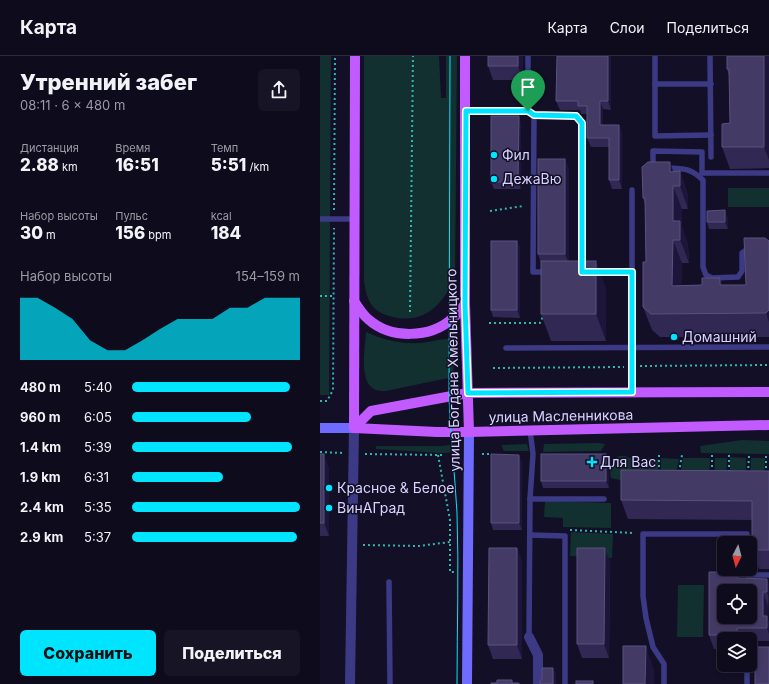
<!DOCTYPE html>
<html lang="ru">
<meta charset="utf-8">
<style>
body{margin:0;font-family:Inter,sans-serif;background:#171425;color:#f1f3f6;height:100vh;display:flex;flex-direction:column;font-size:15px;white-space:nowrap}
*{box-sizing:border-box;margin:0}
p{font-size:13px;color:#9b9ba3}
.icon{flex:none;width:22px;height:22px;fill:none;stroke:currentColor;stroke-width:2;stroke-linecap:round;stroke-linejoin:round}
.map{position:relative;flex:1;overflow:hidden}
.details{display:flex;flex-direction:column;background:#0e0b1c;width:320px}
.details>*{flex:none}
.needle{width:26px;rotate:186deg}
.buttons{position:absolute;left:397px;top:480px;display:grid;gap:8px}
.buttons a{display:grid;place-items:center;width:40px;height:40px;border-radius:6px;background:#0e0b1c;box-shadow:0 2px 6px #0003,0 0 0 1px #2e2b3b;font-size:20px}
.pin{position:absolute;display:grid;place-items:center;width:34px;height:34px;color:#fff;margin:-41px -17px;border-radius:50% 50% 50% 0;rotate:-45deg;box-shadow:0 0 4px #0007}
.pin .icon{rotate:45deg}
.round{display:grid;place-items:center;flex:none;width:42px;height:42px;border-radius:6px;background:#171425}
.overview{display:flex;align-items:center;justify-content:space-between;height:68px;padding:0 20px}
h1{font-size:22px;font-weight:800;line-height:30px}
.metrics{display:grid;grid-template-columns:repeat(3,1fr);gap:6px;height:68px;padding:4px 20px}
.metrics div{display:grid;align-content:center}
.metrics b{font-size:17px;font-weight:800}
.metrics small{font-size:11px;font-weight:400}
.metrics p{font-size:11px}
.chart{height:112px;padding:8px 20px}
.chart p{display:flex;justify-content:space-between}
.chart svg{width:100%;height:72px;margin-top:4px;fill:#00e5ff;opacity:.7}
.action{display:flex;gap:8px;margin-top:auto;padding:8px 20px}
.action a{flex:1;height:46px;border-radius:6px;background:#00e5ff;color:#111;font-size:16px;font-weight:800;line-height:46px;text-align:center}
.action a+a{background:#171425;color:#f1f3f6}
ul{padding:0 20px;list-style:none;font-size:13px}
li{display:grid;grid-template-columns:64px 48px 1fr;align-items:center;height:30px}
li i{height:10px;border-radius:5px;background:#00e5ff}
header{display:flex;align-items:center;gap:24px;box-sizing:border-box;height:56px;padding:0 20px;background:#0e0b1c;border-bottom:1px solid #2e2b3b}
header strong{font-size:19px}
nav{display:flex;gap:22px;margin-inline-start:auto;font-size:14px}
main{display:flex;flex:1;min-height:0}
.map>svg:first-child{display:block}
.green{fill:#12302f}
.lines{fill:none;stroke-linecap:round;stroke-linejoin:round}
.path{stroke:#2fb8b0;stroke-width:2;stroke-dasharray:2 3;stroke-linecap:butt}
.service{stroke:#3d3a85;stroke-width:5.5}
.minor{stroke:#3d3a85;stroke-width:10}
.secondary{stroke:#6f6bff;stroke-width:10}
.primary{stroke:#c25bff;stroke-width:10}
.tram{stroke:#00e5ff;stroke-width:1}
.wall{fill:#312854}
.shaded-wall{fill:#1d163a}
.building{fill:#433a66;stroke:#5a527e;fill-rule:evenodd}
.route-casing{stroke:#fff;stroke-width:8}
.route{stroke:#00e5ff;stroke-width:5}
.poi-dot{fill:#00e5ff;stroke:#130f26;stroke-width:1.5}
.labels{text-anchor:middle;stroke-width:3;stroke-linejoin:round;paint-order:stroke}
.poi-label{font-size:14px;fill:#d9d4ff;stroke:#130f26;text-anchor:start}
.street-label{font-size:14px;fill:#d9d4ff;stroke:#130f26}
</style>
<header>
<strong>Карта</strong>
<nav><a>Карта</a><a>Слои</a><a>Поделиться</a></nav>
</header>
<main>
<section class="details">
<div class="overview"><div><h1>Утренний забег</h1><p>08:11 · 6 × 480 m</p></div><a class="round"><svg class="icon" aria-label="share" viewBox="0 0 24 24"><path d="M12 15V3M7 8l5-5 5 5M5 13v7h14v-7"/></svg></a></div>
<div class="metrics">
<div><p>Дистанция</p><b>2.88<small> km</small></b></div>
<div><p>Время</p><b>16:51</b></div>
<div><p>Темп</p><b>5:51<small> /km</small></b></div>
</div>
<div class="metrics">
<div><p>Набор высоты</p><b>30<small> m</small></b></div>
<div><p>Пульс</p><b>156<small> bpm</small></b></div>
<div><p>kcal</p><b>184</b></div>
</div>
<div class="chart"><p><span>Набор высоты</span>154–159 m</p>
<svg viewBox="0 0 160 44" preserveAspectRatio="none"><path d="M0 44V6L10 6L20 12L30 19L40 32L50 38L60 38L70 32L80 25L90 19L100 19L110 19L120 12L130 12L140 6L150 6L160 6V44z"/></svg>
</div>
<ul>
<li><b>480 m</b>5:40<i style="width:94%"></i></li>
<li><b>960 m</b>6:05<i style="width:71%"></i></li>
<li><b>1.4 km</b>5:39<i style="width:95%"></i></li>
<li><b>1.9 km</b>6:31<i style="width:54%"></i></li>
<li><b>2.4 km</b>5:35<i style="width:100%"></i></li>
<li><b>2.9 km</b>5:37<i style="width:98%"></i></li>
</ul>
<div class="action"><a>Сохранить</a><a>Поделиться</a></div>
</section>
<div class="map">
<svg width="449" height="628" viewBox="0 0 449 628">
<rect width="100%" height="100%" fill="#130f26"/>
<g class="green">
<path d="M 0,0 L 11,0 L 9,339 L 0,339 Z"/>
<path d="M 44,0 L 119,0 L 121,42 L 126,42 L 126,0 L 137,0 L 135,223 C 129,233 124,243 115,251 C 110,256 100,261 93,262 C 80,264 58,260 51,248 C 46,240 45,232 44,224 Z"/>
<rect x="408" y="132" width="41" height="19"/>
<path d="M 46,276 C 63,284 81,288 100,287 C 112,286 123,282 135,283 L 133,321 L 66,335 C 62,335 57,335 54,333 C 39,325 45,292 46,276 Z"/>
<path d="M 422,384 L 449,385 L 449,398 L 381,397 L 380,390 Z"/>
<path d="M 279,387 L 285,388 L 281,395 L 223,396 L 224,388 Z"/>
<path d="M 138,388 L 139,396 L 121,397 L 56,393 L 56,390 L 121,390 Z"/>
<path d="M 207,388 L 209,395 L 184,395 L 181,389 Z"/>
<path d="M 299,400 L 305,400 L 312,403 L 315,410 L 321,402 L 338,403 L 338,426 L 304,425 L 291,422 C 289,414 291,404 299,400 Z"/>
<path d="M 410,401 L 426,402 L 426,420 L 410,427 Z"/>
<path d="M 341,402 L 359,403 L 354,427 L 341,426 Z"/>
<path d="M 363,402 L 390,402 L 389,428 L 359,428 Z"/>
<path d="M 395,402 L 407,402 L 406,428 L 394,427 Z"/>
<path d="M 431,402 L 445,402 L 444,427 L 430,426 Z"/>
<path d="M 225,445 L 291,447 L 291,472 L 243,471 L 243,462 L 224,461 Z"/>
<path d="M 251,476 L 293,478 L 292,502 L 250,500 Z"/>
<path d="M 358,529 L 384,529 L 383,581 L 357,581 Z"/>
</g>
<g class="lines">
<g class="path">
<path d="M 14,154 L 15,0"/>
<path d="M 170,155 L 204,150"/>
<path d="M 0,240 L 13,240"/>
<path d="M 90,256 L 93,0"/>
<path d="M 169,267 L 220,267 L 222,264 L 222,259"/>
<path d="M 320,310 L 449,309"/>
<path d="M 173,312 L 304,311"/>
<path d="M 0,345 L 7,345 L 13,334 L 14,172"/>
<path d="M 0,396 L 23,397"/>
<path d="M 45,398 L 122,399"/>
<path d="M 162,398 L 172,398"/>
<path d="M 118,399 L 130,464 L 130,516 L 136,516"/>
<path d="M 339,399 L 339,416"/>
<path d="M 409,399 L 409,416"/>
<path d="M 359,416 L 362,399"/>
<path d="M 392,416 L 392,399"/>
<path d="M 428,417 L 429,400"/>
<path d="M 446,417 L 446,400"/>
<path d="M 250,474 L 314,477"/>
<path d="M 43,489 L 99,490 L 130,486"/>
</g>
<g class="service">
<path d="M 335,0 L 335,80 L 391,79"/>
<path d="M 390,0 L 391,101"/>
<path d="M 335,28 L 391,28"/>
<path d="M 146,55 L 208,55 L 214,59 L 256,60 L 262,67 L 262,212"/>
<path d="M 208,55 L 208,0"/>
<path d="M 214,59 L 213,216 L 228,216"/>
<path d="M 334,112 L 333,112 L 333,95 L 382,96 L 382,117 L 449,117"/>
<path d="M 345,112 C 363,113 369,111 383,124 L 383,211 L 386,219 L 392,222 L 418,221 L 422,215 L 422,197 L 429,192"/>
<path d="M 0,163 L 34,163"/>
<path d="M 275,216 L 312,216"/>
<path d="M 186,292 L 449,291"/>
<path d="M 312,336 L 312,134"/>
<path d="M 210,443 L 284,443"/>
<path d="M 210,479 L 245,480 L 245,628"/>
<path d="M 427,513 L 427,519 L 449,519"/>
<path d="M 69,526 L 70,628"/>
<path d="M 209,581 L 210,443 L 213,398 L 210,374"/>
<path d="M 430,604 L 449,604"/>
<path d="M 344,628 L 344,608 L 333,591 L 326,562 L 323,540 L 323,478 L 427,478 L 427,487"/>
<path d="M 427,628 L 427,609"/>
</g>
<g class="minor">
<path d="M 209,581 L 218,599 L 218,628"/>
<path d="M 30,628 L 34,372"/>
</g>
<g class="secondary">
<path d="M 0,372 L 34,372"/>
<path d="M 147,628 L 149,376"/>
</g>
<g class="primary">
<path d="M 145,0 L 145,248 L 149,376"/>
<path d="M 34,245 C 38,251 42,258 48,263 C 70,283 110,283 133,262 C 138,258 141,253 145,248"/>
<path d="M 34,372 L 51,355 L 148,337 L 449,336"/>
<path d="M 34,372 L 117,376 L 149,376 L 449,369"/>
<path d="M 34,372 L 35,0"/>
</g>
<path class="tram" d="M 130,0 L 129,341 C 130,380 135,418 137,457 C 139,514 137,571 137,628"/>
</g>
<g class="wall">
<path d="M 203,0 L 203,24 L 173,24 L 168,10 Z"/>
<path d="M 237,0 L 291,0 L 291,54 L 283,53 L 283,69 L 299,69 L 302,78 L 302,133 L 292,133 L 289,124 L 289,91 L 271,91 L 267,82 L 267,58 L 261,58 L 260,54 L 240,54 L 236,45 Z"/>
<path d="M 449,0 L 449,112 L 410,113 L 402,91 L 410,67 L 409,20 L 407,13 Z"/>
<path d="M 201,67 L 201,133 L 174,133 L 171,126 Z"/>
<path d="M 245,103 L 249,114 L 249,205 L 286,232 L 286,285 L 231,285 L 221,258 L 221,207 L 218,198 Z"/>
<path d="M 350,106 L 353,116 L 360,115 L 368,139 L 368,153 L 362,153 L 362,170 L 368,189 L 369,207 L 362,207 L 361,229 L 382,229 L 400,222 L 402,229 L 426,229 L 449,185 L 449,281 L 340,281 L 332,274 L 323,251 L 326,206 L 325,149 L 323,142 Z"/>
<path d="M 408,162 L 408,173 L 389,173 L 387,166 Z"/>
<path d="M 197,185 L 200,192 L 200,262 L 173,261 L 171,254 Z"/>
<path d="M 0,398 L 9,412 L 9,480 L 0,480 Z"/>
<path d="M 202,406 L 202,474 L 173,474 L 171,467 Z"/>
<path d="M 289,406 L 289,432 L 223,432 L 221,425 Z"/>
<path d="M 449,415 L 449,513 L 439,513 L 432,494 L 432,464 L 308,463 L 301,444 Z"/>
<path d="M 197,492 L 202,506 L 202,603 L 173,603 L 168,589 Z"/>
<path d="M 285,492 L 290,506 L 289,602 L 262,602 L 257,588 Z"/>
<path d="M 420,522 L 449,528 L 448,564 L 449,566 L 449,585 L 430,585 L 430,583 L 404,583 L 404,593 L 394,593 L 389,579 Z"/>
</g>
<g class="shaded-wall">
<path d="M 198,0 L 203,0 L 203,24 L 198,10 Z"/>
<path d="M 288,0 L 291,0 L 291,54 L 288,45 Z"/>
<path d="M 444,0 L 449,0 L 449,104 L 444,91 Z"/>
<path d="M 280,45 L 283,53 L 283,78 L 280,69 Z"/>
<path d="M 199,60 L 201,67 L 201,133 L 198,126 Z"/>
<path d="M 299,69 L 302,78 L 302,133 L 299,124 Z"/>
<path d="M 245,103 L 249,114 L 249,208 L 245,198 Z"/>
<path d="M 350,106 L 358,130 L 350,116 Z"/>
<path d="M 360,115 L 368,139 L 368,153 L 360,130 Z"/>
<path d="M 353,130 L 362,153 L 362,170 L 368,189 L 369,207 L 353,165 Z"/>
<path d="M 405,154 L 408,162 L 408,173 L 405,166 Z"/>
<path d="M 353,184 L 362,207 L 361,253 L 352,230 Z"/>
<path d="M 197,185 L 200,192 L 200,262 L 197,254 Z"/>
<path d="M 276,205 L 286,232 L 286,285 L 276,258 Z"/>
<path d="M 400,222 L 408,246 L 400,229 Z"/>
<path d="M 449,254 L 449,266 L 446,257 Z"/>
<path d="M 4,398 L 9,412 L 9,480 L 4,467 Z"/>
<path d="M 286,398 L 289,406 L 289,432 L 286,425 Z"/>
<path d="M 199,399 L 202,406 L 202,474 L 199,467 Z"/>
<path d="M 197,492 L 202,506 L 202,603 L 197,589 Z"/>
<path d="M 285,492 L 290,506 L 289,602 L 284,588 Z"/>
<path d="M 417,516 L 422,529 L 417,522 Z"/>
<path d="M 447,523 L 449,528 L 449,542 L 447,536 Z"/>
<path d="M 443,536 L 448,550 L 449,578 L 443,560 Z"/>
<path d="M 417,572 L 421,583 L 418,583 L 417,579 Z"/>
<path d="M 326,590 L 334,614 L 334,628 L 325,628 Z"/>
<path d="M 233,612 L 236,618 L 236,628 L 233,628 Z"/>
</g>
<g class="building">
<rect x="168" y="0" width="30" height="10"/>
<path d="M 237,0 L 288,0 L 288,45 L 280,45 L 280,69 L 299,69 L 299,124 L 289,124 L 289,82 L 267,82 L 267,50 L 258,50 L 258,45 L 236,45 Z"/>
<path d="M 407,0 L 444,0 L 444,91 L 402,91 L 402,68 L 410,67 L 409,13 L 407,13 Z"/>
<path d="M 171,60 L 199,60 L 198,126 L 171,126 Z"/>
<rect x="218" y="103" width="27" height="95"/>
<path d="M 328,106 L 350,106 L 350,116 L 360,115 L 360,130 L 353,130 L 353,165 L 360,165 L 360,184 L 353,184 L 352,230 L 382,229 L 382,222 L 400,222 L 400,229 L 426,229 L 424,182 L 445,182 L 449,185 L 449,254 L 446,257 L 331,258 L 323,251 L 323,206 L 326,206 L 325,142 L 323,142 L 322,111 Z"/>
<path d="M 405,154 L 405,166 L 387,166 L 387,155 Z"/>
<rect x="171" y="185" width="26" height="69"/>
<rect x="221" y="205" width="55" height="53"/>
<rect x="0" y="398" width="4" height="69"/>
<path d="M 171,398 L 199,399 L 199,467 L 171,467 Z"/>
<rect x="221" y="398" width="65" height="27"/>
<path d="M 301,414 L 449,415 L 449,494 L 432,494 L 432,445 L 301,444 Z"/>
<path d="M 169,492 L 197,492 L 197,589 L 168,589 Z"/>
<path d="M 257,492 L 285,492 L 284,588 L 257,588 Z"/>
<path d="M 389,516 L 417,516 L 417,522 L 447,523 L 447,536 L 443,536 L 443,560 L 447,560 L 447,572 L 417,572 L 417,579 L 389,579 ZM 404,535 L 430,535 L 430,561 L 404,561 Z"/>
<path d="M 303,590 L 326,590 L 325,628 L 303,628 Z"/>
<rect x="435" y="591" width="14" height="37"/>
<path d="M 222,612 L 233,612 L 233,628 L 220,628 L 220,626 L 222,622 Z"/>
<path d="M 177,624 L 192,624 L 192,627 L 199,627 L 199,628 L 171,628 L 171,627 L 177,627 Z"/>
<rect x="256" y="625" width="17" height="3"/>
</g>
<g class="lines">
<g class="route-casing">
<path id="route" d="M 146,55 L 208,55 L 214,59 L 256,60 L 262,67 L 262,216 L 312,216 L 312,336 L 148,337 L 145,248 Z"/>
</g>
<use href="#route" class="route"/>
</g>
<g class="poi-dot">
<circle cx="174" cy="99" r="4"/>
<circle cx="174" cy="123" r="4"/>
<circle cx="354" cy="281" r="4"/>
<path d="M270 400h4v4h4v4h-4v4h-4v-4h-4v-4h4z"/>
<circle cx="9" cy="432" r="4"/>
<circle cx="9" cy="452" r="4"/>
</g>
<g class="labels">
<g class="poi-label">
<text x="182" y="104">Фил</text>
<text x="182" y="128">ДежаВю</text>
<text x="362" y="286">Домашний</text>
<text x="280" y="411">Для Вас</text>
<text x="17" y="437">Красное &amp; Белое</text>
<text x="17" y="457">ВинАГрад</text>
</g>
<g class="street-label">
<text transform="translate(133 314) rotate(-91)" y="5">улица Богдана Хмельницкого</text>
<text transform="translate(241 360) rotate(-1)" y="5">улица Масленникова</text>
</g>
</g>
</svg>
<div class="buttons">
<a><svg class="needle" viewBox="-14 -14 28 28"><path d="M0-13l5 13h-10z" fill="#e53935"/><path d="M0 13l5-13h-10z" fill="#9b9ba3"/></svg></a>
<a><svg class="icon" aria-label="locate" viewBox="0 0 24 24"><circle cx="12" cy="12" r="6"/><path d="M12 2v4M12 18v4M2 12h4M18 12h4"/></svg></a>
<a><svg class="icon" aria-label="layers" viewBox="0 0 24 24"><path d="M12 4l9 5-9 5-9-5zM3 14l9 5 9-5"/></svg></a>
</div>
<div class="pin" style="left:208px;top:55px;background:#1e9e55"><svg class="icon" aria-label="arrive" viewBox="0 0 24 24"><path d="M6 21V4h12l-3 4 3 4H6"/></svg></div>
</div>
</main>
